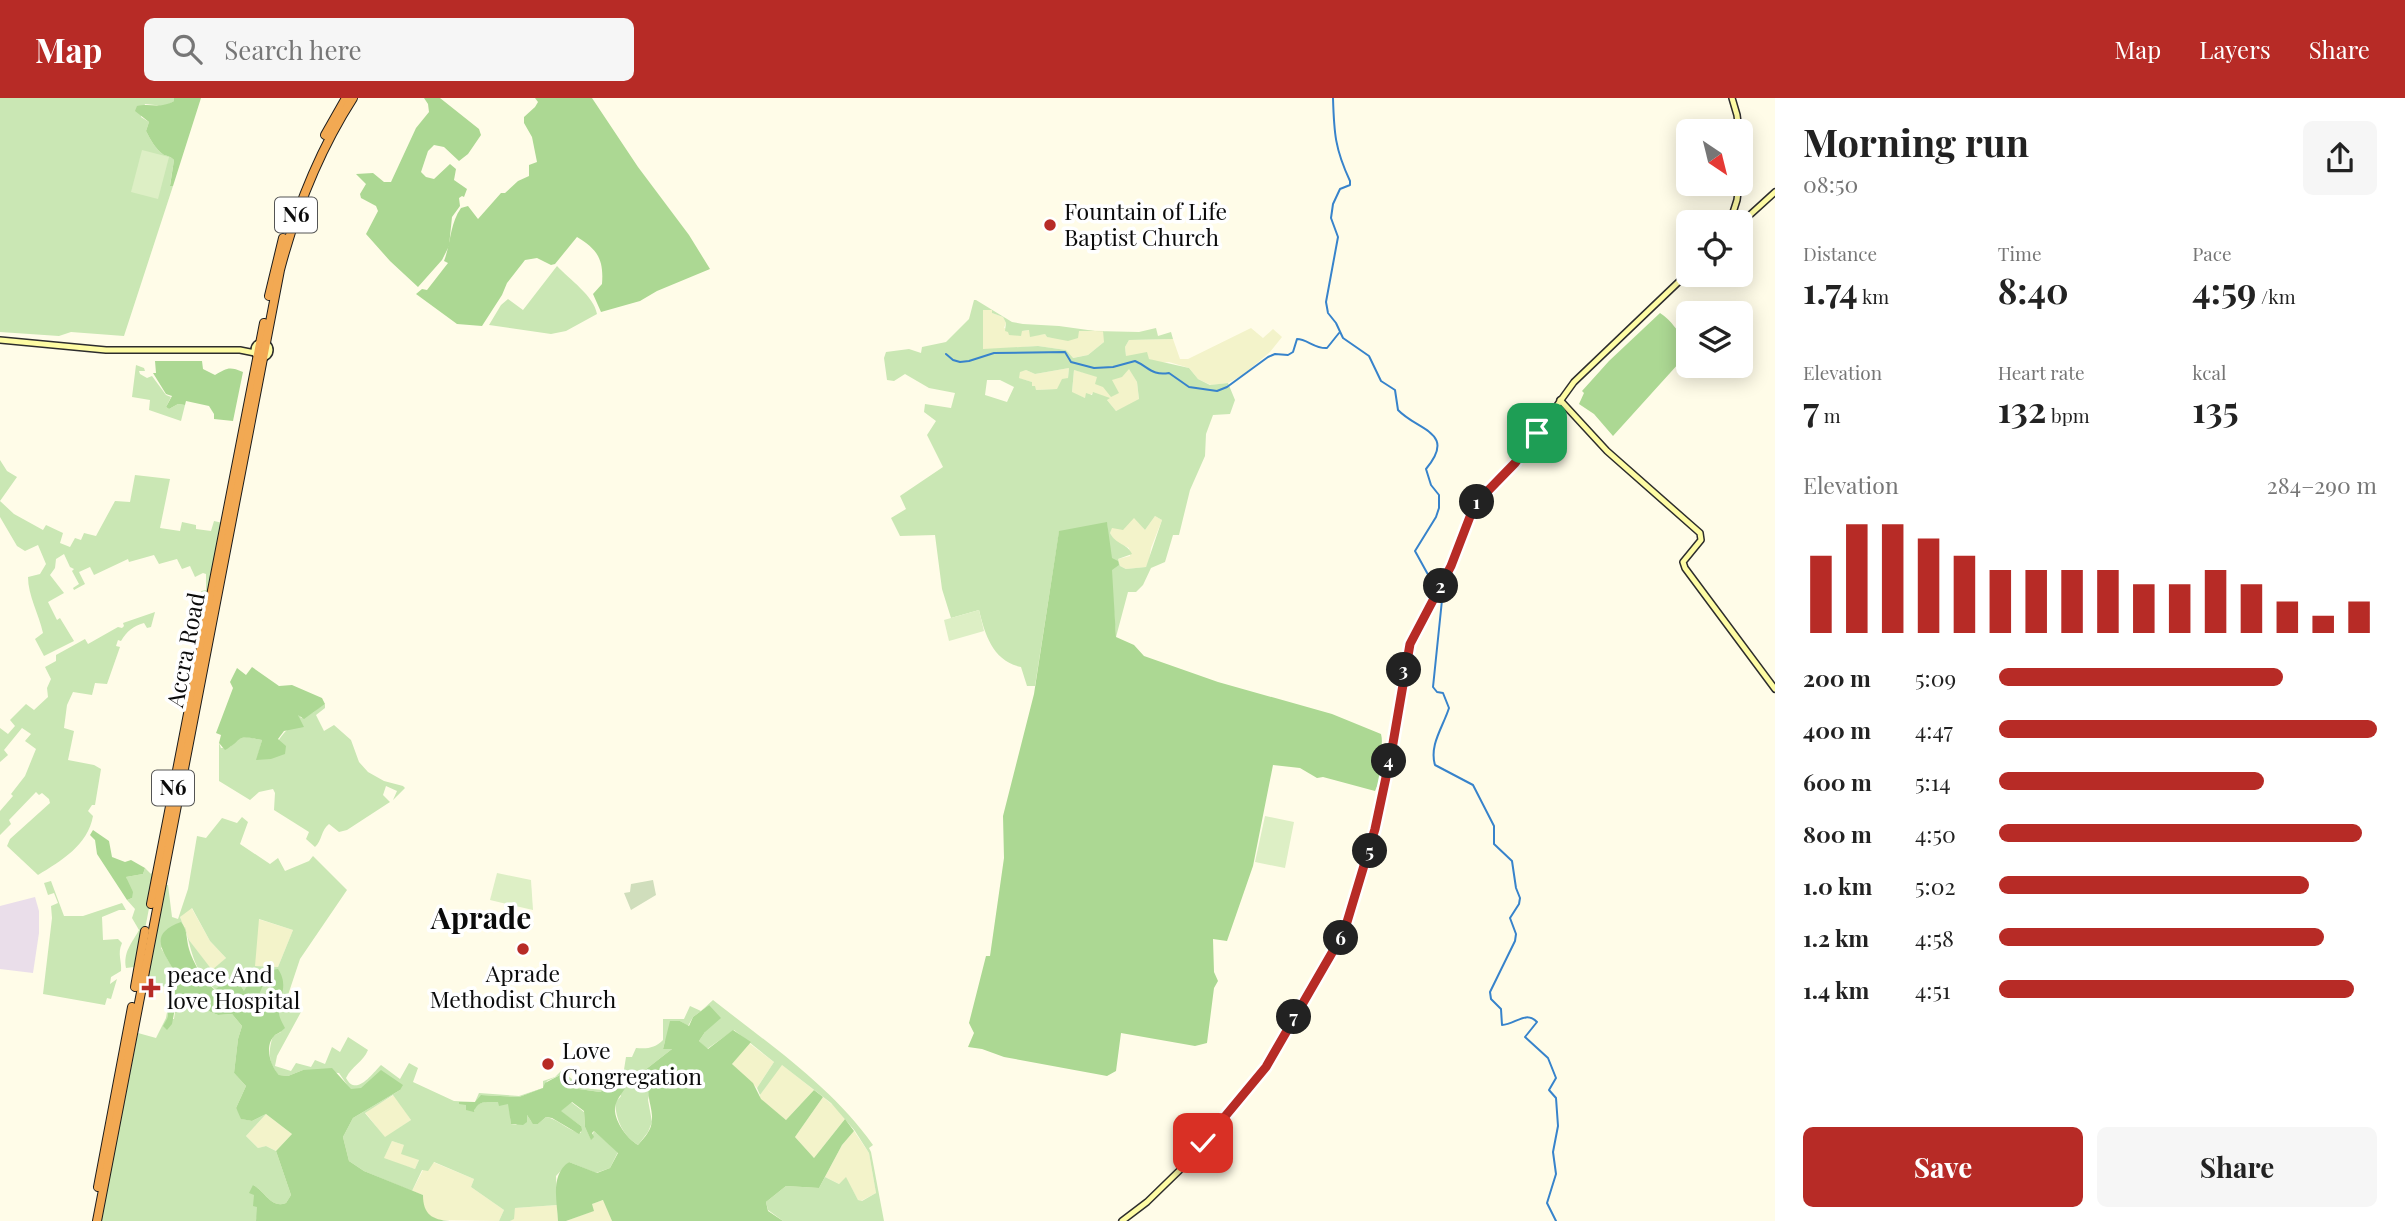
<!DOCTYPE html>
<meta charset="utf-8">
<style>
body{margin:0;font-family:"Playfair Display",serif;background:#f6f6f6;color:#222;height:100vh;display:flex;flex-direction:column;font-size:26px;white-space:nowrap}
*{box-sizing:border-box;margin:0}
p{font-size:23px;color:#767676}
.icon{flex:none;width:38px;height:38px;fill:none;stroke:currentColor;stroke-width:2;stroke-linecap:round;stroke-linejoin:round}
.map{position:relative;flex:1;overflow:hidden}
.drawer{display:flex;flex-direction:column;background:#fff;width:630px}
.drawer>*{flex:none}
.needle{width:46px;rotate:145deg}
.buttons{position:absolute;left:1676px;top:21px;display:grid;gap:14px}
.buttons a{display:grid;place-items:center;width:77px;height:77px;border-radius:10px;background:#fff;box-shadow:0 4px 18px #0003;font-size:35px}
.pin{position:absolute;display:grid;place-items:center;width:60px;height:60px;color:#fff;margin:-30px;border-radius:14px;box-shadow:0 4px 10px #0006}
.km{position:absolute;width:35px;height:35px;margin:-18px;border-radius:50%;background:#222;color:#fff;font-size:19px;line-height:35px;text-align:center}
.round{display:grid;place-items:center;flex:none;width:74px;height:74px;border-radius:10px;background:#f6f6f6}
.head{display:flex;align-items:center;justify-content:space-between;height:119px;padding:0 28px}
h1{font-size:38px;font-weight:700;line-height:52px}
.stats{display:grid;grid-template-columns:repeat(3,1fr);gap:10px;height:119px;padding:7px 28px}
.stats div{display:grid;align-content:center}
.stats b{font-size:35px;font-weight:700}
.stats small{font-size:19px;font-weight:400}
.stats p{font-size:19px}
.chart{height:196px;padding:14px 28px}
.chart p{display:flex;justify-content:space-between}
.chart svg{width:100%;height:126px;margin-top:7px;stroke:#b72b26;stroke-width:6}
.button{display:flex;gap:14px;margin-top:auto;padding:14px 28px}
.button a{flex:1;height:80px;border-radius:10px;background:#b72b26;color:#fff;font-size:28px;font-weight:700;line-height:80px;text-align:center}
.button a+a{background:#f6f6f6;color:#222}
ul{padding:0 28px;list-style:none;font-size:23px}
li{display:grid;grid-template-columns:112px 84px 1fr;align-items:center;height:52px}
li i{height:18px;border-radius:9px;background:#b72b26}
header{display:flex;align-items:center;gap:42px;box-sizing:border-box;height:98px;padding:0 35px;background:#b72b26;color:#fff}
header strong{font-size:33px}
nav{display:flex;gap:38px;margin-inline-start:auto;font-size:24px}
.search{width:490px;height:63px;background:#f6f6f6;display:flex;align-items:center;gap:18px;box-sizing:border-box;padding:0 24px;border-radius:10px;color:#767676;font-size:26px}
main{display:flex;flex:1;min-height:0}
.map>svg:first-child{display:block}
.industrial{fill:#eadeea}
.farmland{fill:#f3f3ca}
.green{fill:#cae7b4;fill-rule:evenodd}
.forest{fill:#acd893}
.cemetery{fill:#d0debc}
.pitch{fill:#ddefc5}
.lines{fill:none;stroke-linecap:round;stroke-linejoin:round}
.stream{stroke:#3783cb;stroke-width:2}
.secondary-casing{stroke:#2d2d2d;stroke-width:8}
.highway-casing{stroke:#1c1c1c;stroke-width:10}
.secondary{stroke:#fefca4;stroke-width:5}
.highway{stroke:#f2a953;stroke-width:8}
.route-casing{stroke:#fff;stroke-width:14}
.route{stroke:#b72b26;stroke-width:9}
.poi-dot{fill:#b72b26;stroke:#fff;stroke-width:2.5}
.labels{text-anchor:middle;stroke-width:7;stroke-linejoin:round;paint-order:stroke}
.shield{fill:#fff;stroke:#545454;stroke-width:2}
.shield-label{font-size:21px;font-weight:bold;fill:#0b0b0b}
.poi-label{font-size:23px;fill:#0b0b0b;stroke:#fff;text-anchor:start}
.street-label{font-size:23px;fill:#0b0b0b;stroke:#fff}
.district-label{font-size:30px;font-weight:bold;fill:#0b0b0b;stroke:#fff}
</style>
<header>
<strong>Map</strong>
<div class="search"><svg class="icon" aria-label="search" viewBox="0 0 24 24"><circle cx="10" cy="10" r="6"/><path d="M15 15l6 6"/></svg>Search here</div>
<nav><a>Map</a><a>Layers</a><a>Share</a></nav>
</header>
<main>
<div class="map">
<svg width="1775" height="1123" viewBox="0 0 1775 1123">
<rect width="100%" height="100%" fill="#fffce8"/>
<path class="industrial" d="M 35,799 L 39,813 L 39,835 L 33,875 L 0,871 L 0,808 Z"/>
<g class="farmland">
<path d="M 983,211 L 992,212 L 992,215 L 1003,219 L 1006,225 L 1004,230 L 1022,233 L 1030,232 L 1030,238 L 1045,236 L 1047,239 L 1058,240 L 1079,232 L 1104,233 L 1104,244 L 1088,257 L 1072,260 L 1066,252 L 1038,248 L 983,252 Z"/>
<path d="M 1251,230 L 1263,240 L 1273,231 L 1282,239 L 1270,254 L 1243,277 L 1228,285 L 1211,287 L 1198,281 L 1189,270 L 1169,264 L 1160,265 L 1149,261 L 1126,258 L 1125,249 L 1129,242 L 1173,241 L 1180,261 L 1188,261 Z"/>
<path d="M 1069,270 L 1068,280 L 1058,291 L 1035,292 L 1032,289 L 1032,284 L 1018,280 L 1020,273 L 1026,272 L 1035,276 Z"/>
<path d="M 1129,270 L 1137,284 L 1139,302 L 1116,313 L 1107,302 L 1108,300 L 1093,295 L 1085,300 L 1072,295 L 1074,272 L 1112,282 Z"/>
<path d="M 1155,418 L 1162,422 L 1151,450 L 1149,463 L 1146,469 L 1126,471 L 1120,468 L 1118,461 L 1130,458 L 1129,450 L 1114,443 L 1110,435 L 1111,430 L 1134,419 L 1145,432 Z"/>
<path d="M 191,809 L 210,843 L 226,860 L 212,873 L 189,842 L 180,819 Z"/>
<path d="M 258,821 L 293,832 L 278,869 L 254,868 Z"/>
<path d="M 749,945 L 774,964 L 757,990 L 732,966 Z"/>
<path d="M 781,966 L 814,992 L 786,1022 L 760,1001 L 760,997 Z"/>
<path d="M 394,997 L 411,1022 L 385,1040 L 365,1014 Z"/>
<path d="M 823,999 L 841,1014 L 845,1021 L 814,1060 L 795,1039 Z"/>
<path d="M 266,1016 L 292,1036 L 276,1053 L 266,1048 L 258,1050 L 246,1038 Z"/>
<path d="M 854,1033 L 869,1055 L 876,1095 L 861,1103 L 858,1102 L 846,1080 L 839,1086 L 825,1079 L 842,1047 Z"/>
<path d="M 392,1043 L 404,1047 L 419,1062 L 415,1071 L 383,1061 Z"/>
<path d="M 433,1064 L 474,1081 L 471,1089 L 504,1112 L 499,1123 L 435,1122 L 427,1116 L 423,1107 L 423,1097 L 412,1093 L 423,1072 Z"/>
<path d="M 604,1102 L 612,1123 L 566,1123 L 593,1113 L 591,1106 Z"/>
<path d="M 557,1107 L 558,1123 L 510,1123 L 513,1120 L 515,1110 Z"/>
</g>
<g class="green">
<path d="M 0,0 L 174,0 L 174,3 L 165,8 L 145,6 L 141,19 L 149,24 L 146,33 C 150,41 156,52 164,57 C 168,58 171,59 174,62 L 170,87 L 173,88 L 124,238 L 71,234 L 59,238 L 0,234 Z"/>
<path d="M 557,168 C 569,181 594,198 597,216 L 566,233 L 551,236 L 489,227 L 501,207 L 508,201 L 523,212 Z"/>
<path d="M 974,202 L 976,202 L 1012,224 L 1023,226 L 1059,228 L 1095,233 L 1139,234 L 1156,230 L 1158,238 L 1171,234 L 1173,241 L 1129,242 L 1125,249 L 1126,258 L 1147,254 L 1149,261 L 1189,270 L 1198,281 L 1210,287 L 1228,285 L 1235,302 L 1230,316 L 1213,317 L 1206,336 L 1205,358 L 1190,392 L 1179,437 L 1173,437 L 1165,464 L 1151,470 L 1143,487 L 1136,494 L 1128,494 L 1116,539 L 1107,425 L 1059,434 L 1035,588 L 1027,588 L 1021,569 C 993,563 985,537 979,512 L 951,520 L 942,491 L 935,437 L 900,438 L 891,420 L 906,411 L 900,398 L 943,369 L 927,337 L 936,323 L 924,314 L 925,306 L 951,310 L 955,295 L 929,290 L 905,276 L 894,283 L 887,282 L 884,260 L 886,254 L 909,251 L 921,255 L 922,249 L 946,244 L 969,221 ZM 983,212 L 992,212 L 992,215 L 1003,219 L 1006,225 L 1005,233 L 1008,234 L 1009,237 L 1021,238 L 1022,233 L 1029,232 L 1030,239 L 1045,236 L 1047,239 L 1068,243 L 1078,240 L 1079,233 L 1103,233 L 1104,244 L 1088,257 L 1073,260 L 1066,252 L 1038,248 L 983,251 ZM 1069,270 L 1068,280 L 1062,281 L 1057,291 L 1036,292 L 1035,288 L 1032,288 L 1032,284 L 1019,280 L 1020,274 L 1026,272 L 1035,276 ZM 1129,271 L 1137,284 L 1139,301 L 1116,313 L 1107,302 L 1110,300 L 1093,294 L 1092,297 L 1086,295 L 1085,300 L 1072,294 L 1074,272 L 1097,279 L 1095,286 L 1103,289 L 1111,299 L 1119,295 L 1112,282 L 1122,279 ZM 987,282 L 1000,282 L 1014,289 L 1007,304 L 985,297 ZM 1155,418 L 1162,422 L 1146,469 L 1126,471 L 1120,468 L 1118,461 L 1132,456 C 1127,445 1116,447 1110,435 L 1112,430 L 1123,432 L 1134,420 L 1145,432 Z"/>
<path d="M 136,267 L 144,270 L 145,273 L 139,273 L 140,276 L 147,280 L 152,278 L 166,297 L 171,299 L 166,309 L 169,311 L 178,306 L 185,307 L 181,323 L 149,312 L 150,302 L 132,299 Z"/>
<path d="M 0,362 L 7,373 L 17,379 L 0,403 L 14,416 L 43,432 L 46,427 L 63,435 L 60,445 L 70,449 L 75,440 L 81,442 L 84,435 L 96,438 L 115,403 L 130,404 L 135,377 L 170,381 L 160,430 L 180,433 L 182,424 L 196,427 L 196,431 L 211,433 L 214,423 L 223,425 L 209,498 L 204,499 L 201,493 L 206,492 L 206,476 L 203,475 L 195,479 L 190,468 L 182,471 L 177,461 L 159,466 L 154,457 L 129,464 L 128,461 L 94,477 L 90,469 L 79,474 L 85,486 L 74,492 L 73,490 L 79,486 L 72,473 L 74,471 L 70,469 L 64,456 L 56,461 L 55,470 L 50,477 L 64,495 L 48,504 L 57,522 L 60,520 L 74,543 L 44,558 L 35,541 L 43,535 C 39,516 28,498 28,479 L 40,476 L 46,466 L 38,447 L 25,453 L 17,448 L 0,419 Z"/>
<path d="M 155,514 L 151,529 L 147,530 L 144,525 C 133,528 127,533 121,543 L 118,542 L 116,548 L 120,549 L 107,586 L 95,585 L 92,597 L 73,594 L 67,607 L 64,630 L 74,633 L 68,662 L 94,667 L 101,671 L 95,707 L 92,707 L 88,713 L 93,718 C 88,747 61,763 38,777 L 7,748 L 10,741 L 50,705 L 49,701 L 42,695 L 39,697 L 36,694 L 9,722 L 11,726 L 0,737 L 0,713 L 13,698 L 11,696 L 25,678 L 36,651 L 25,643 L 31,636 L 22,630 L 4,652 L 8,657 L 0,664 L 0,630 L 8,636 L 15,628 L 10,622 L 26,606 L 34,612 L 48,599 L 47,590 L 51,581 L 45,569 L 56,563 L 56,557 L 85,541 L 88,546 L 118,529 L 122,530 L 124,528 L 123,525 Z"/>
<path d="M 325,606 L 325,610 L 316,617 L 324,633 L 334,627 L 351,642 L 359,664 L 368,674 L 384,683 L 403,688 L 405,690 L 393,702 L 397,693 L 386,688 L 383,697 L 390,704 L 347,732 L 339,734 L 329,726 C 321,732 322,743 315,749 L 306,741 L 309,734 L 274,712 L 275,695 L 273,691 L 259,694 L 250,702 L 219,683 L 219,645 L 221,650 L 230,649 L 238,640 L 247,639 L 262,642 L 257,661 L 271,661 C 277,642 282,634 299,623 L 298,617 L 299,616 L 301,620 C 311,618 316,611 325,606 Z"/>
<path d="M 242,719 L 248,724 L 240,746 L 270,766 L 278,760 L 285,773 L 309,763 L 313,758 L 347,792 L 300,861 L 285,906 L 301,914 L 277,958 L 275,968 L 291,973 L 296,965 L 311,969 L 315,962 L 325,966 L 332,949 L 340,954 L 348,939 L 368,952 C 363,964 352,968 346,980 C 356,999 372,976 381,967 L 400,981 L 409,965 L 418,970 L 413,984 L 454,1003 L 475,1004 L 479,995 L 519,998 L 543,990 L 543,983 L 555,979 L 561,973 L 572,981 L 573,989 L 603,992 L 623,978 L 626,959 L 632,959 L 636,950 C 648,951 655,950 663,942 L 663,921 L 684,921 L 690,908 L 701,913 L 713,902 C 770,947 831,988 873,1047 L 869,1050 L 871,1054 L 884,1123 L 783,1123 L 768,1112 L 766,1104 L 786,1088 L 819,1090 L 825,1079 L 839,1086 L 846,1079 L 858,1102 L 862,1103 L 876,1095 L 869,1055 L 855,1033 L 831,1005 L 782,967 L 760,997 L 757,990 L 774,964 L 734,932 L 707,951 L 699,943 L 705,934 L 709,907 L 693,919 L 688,928 L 680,923 L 665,943 L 663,951 L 672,951 L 645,972 L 654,977 L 648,1002 L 652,1024 L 648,1034 L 638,1047 C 623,1038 616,1022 615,1005 L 621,998 L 616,989 L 611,988 L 600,994 L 572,990 L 560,977 L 547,983 L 544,990 L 519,999 L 482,997 L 477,1004 L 467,1007 L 475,1013 L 475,1009 C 484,1001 498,1003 509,1006 L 511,1026 L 516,1027 L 527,1017 L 531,1023 L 538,1026 L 546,1019 C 559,1021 569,1034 581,1035 L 581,1028 L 560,1013 L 571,1004 L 584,1014 L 585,1029 L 591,1041 L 594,1033 L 618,1054 L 610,1070 L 596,1075 L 569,1064 L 556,1078 L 557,1107 L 515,1110 L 514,1121 L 510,1123 L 499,1123 L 504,1112 L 471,1089 L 474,1081 L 434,1064 L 428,1073 L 422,1072 L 412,1093 L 364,1073 L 349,1063 L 343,1039 L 353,1020 L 400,992 L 350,991 L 339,975 L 303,972 L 288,978 L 279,977 C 268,966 268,952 273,938 L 281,934 L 278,915 L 282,904 L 272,872 L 269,906 L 262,917 L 255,907 L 260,892 L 244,894 L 237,878 L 229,886 L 225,883 L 216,892 C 194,874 192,855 185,829 L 161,850 L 175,874 L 170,879 L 172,891 L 167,921 L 174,921 L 177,900 L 218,917 L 232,916 L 242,928 L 238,941 L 234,975 L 246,988 L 236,1010 L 242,1021 L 252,1023 L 266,1016 L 246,1038 L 258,1050 L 266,1048 L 276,1053 L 291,1097 L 286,1105 C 271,1111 265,1093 253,1087 L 258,1114 L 256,1123 L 101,1123 L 138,935 L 156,940 L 166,920 L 171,892 L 148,881 L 165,787 L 168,787 L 172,819 L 178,821 L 188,791 L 197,738 L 206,740 L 222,720 L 237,725 ZM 192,810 L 210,843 L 226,860 L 212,872 L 189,842 L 180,819 ZM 259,821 L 293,832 L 278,869 L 255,868 ZM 393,997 L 411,1022 L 385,1039 L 365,1015 ZM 392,1043 L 404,1047 L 401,1056 L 419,1062 L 415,1071 L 384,1060 Z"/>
<path d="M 145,770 L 151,776 L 153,773 L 156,774 L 140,857 L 136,857 L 134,869 L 126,870 C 123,854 132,845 139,832 L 132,820 L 135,811 L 127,802 L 132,800 L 126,779 L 143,776 Z"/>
<path d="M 51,783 L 64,818 L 83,818 L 122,805 L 126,812 L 119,812 L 102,819 L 103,842 L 118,841 L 122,845 C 117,856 122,863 121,873 L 111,879 L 110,886 L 117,881 L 111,901 L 107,900 L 105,907 L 43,896 L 52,820 L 51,808 L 58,805 L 54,795 L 48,797 L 44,785 Z"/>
</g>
<g class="forest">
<path d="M 174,0 L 201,0 L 173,88 L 170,88 L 174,62 C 171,59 168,58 164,57 C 156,52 150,41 146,33 L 149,24 L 135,13 L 137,8 C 151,5 160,11 174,3 Z"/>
<path d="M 424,0 L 440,0 L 479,31 L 481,37 L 468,56 L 459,63 L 444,49 L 434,47 L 428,53 L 421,74 L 426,79 L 434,81 L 450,66 L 456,71 L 454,82 L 467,91 L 464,99 L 462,98 L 459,100 L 460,108 L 452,119 L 449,148 L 442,162 L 418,189 L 390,163 L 366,136 L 378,113 L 376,108 L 361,100 L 360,96 L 366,86 L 356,76 L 373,75 L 384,84 L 391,84 L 416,30 L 429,14 L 428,6 Z"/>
<path d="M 535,0 L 592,0 L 638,69 L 689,137 L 710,171 L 657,193 L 640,203 L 601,214 L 593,196 L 602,186 C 604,161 597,151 577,139 L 555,166 L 551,167 L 537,160 L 525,162 L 507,185 L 502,197 L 482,228 L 457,226 L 416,196 L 422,191 L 427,192 L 448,165 L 444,163 C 451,145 450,125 461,110 L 468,108 L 478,121 L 501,95 L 505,95 L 518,83 L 529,78 L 529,67 L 537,64 L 532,39 L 524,25 L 524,19 L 535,9 L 538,4 Z"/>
<path d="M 1660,215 C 1672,222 1677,235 1689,243 L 1689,254 L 1613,338 L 1594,316 L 1579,306 L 1584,295 L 1582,293 L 1609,263 Z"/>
<path d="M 155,263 L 202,263 L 203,271 L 215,277 C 227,270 229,268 243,274 L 233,323 L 214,321 L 214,316 L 209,308 L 186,303 L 185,307 L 178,306 L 169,311 L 166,309 L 172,298 L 166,296 L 153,275 L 156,275 Z"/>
<path d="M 1107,424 L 1112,460 L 1118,463 L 1119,467 L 1112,472 L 1116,539 L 1134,547 L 1144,558 L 1218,584 L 1332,616 L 1381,636 C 1385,651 1374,666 1381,679 L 1375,693 L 1323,679 L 1317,680 L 1300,670 L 1273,667 L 1253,768 L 1227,843 L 1213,841 L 1214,874 L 1218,883 L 1214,890 L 1207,945 L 1195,948 L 1121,935 L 1116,973 L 1107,978 L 1004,959 L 982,951 L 968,949 L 974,935 L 969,925 L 986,858 L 990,858 L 1004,760 L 1003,718 L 1034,596 L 1059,433 Z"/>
<path d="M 252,569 L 279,588 L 292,587 L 322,600 L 325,606 L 304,621 L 298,617 L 304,629 L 284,633 L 278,641 L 286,648 L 285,656 L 271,661 L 256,662 L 262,642 C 233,636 245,641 225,652 L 219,645 L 221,637 L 216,635 L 233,590 L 230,584 L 237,570 L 246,577 Z"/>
<path d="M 93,732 L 109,743 L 112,759 L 125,764 L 131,762 L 145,770 L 143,776 L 126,779 L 133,794 L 132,800 L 127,802 L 97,756 L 95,742 L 90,737 Z"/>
<path d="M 181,824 C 188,833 186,841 189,851 C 193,865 204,883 215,892 L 225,883 L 229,885 L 235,878 L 244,893 L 251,881 L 264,885 L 255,906 L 262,917 L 269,906 L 272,872 L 278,871 C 288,886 281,896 279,912 C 278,918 282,924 285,930 C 282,933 279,935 275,937 C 264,947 270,968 279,977 L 288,978 L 303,972 L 332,970 L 351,991 L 361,990 L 381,972 L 403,987 L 400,992 L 353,1020 L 343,1039 L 349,1063 L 364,1073 L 423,1097 C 423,1116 432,1122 450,1123 L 256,1123 L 257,1109 L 253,1108 L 254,1097 L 249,1095 L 253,1087 C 265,1093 271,1111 286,1105 L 291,1097 L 276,1053 L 292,1036 L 266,1016 L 252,1023 L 241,1021 L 236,1010 L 246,988 L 234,975 L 238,941 L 242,928 L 232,916 L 218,917 L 177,900 L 172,926 L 167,932 L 163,928 L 167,921 L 172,892 L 165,887 L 175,874 C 162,852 148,836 181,824 Z"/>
<path d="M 709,907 L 721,920 L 705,934 L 699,943 L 708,951 L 733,932 L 751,944 L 732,966 L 753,985 L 761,1001 L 786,1022 L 814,992 L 823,999 L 795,1039 L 814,1060 L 845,1021 L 854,1033 L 842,1047 L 819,1090 L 786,1088 L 766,1104 L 768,1113 L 783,1123 L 612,1123 L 603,1102 L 592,1106 L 594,1113 L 566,1123 L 558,1123 C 557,1102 550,1077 569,1064 L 597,1075 L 610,1070 L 618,1055 L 594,1033 L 592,1035 L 594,1039 L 591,1042 L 585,1029 L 584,1013 L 572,1004 L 561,1013 L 581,1028 L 582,1032 L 579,1036 L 552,1020 L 546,1019 L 538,1026 L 533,1026 L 527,1017 L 527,1024 L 523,1027 L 511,1026 L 508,1006 L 499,1008 L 498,1004 C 487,1004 477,1002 474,1014 L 466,1012 L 466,1007 L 459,1006 L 459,1004 L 475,1004 L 481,997 L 519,999 L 543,990 L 545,985 L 560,977 L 572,990 L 600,994 L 611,988 L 615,990 L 617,983 L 621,981 L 626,989 C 623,994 619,998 617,1003 C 609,1017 626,1040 638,1047 C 643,1041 649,1035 651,1028 C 656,1009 641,997 654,977 L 645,972 L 672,951 L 663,951 L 670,923 L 680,923 L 689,928 L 693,919 Z"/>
</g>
<path class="cemetery" d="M 653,782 L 656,797 L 631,812 L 624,795 L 630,794 L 631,786 Z"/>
<g class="pitch">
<path d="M 142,52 L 169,59 L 158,101 L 131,94 Z"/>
<path d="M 979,512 L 984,533 L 949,543 L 944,522 Z"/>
<path d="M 1265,718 L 1294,724 L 1285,770 L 1255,764 Z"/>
<path d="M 497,775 L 531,782 L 533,812 L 490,802 Z"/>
</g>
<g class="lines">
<g class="stream">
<path d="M 1333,0 C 1334,35 1335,51 1350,83 L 1350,87 L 1340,91 L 1333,106 L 1331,120 L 1338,139 L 1326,204 L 1328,215 L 1336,225 L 1343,240 L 1369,258 L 1381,283 L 1395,292 L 1398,312 C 1418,333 1457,334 1426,371 L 1431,387 L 1439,397 L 1439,410 L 1436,419 L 1415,453 L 1442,502 L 1433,589 L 1437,594 L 1443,595 L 1449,610 C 1443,629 1429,647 1435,667 L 1473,687 L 1494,728 L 1494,746 L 1512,763 L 1516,790 L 1520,800 L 1519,806 L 1510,820 L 1516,836 L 1515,843 L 1490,894 L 1491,901 L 1501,911 L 1502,927 C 1515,927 1525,912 1537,924 L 1525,939 L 1548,960 L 1556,980 L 1549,992 L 1556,1000 L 1558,1028 L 1553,1054 L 1556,1076 L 1547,1105 L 1556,1123"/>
<path d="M 946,256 L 953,262 L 960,264 L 969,263 L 994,255 L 1065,254 L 1071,264 L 1094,270 L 1113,269 L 1135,263 C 1149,269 1152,278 1169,275 L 1189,289 L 1217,293 L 1227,289 L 1268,259 L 1275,256 L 1288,257 L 1293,254 L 1297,241 C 1307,241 1315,251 1327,250 L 1339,235"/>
</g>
<g class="secondary-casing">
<g id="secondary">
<path d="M 1732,0 L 1737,17 L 1739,33"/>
<path d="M 1730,124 L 1737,102 L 1739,86"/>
<path d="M 1741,125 L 1775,94"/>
<path d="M 0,242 L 106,252 L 240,252 L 255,255"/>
<circle cx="262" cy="252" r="8"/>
<path d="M 1560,302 L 1607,353 L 1700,435 L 1701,442 L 1683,464 L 1685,470 L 1775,591"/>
<path d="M 1122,1123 L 1147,1104 L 1183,1069 L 1259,979 L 1344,834 L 1366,768 L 1375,731 L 1392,651 L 1410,546 L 1421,522 L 1449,473 L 1471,416 L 1478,403 L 1522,356 L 1574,284 L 1689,174"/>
</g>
</g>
<g class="highway-casing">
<g id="highway">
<path d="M 325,37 L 346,0"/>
<path d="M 269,198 L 283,140"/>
<path d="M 151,806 L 264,225"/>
<path d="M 135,889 L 145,833"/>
<path d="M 98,1089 L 132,909"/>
<path d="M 97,1123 L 280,172 C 296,111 319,53 353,0"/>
</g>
</g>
<use href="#secondary" class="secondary"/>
<use href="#highway" class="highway"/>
</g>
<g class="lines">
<g class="route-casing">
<path id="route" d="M 1203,1045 L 1266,969 L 1344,834 L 1375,731 L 1392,651 L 1410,546 L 1451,468 L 1471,416 L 1478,403 L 1515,365 L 1537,335"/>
</g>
<use href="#route" class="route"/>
</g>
<g class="poi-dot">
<circle cx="1050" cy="127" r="7"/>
<circle cx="523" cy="851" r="7"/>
<path d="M147.5 879.5h7v7h7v7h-7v7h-7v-7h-7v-7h7z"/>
<circle cx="548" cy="966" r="7"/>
</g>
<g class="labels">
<g class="shield">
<rect x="275" y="99.5" width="42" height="35" rx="5"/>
<rect x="152" y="672.5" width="42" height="35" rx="5"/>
</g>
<g class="shield-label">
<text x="296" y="124">N6</text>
<text x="173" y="697">N6</text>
</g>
<g class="poi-label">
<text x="1064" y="122">Fountain of Life<tspan x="1064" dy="26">Baptist Church</tspan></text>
<text x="523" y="884" text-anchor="middle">Aprade<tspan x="523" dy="26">Methodist Church</tspan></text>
<text x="167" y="885">peace And<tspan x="167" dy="26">love Hospital</tspan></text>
<text x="562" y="961">Love<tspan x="562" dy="26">Congregation</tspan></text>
</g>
<g class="street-label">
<text transform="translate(186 552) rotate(-79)" y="8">Accra Road</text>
</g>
<g class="district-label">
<text x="481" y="831">Aprade</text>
</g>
</g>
</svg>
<div class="buttons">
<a><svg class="needle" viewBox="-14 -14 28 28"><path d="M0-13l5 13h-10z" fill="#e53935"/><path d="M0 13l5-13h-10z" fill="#767676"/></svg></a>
<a><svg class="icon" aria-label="locate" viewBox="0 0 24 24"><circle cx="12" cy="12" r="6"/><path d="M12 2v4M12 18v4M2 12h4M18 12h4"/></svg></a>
<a><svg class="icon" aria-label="layers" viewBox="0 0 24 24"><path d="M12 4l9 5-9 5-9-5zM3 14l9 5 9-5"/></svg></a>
</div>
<div class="pin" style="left:1537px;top:335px;background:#1e9e55"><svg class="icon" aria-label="arrive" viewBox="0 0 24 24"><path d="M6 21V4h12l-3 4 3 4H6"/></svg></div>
<div class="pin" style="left:1203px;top:1045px;background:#d93025"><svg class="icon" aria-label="check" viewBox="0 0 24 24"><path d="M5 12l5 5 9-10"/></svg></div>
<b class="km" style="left:1477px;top:404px">1</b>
<b class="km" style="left:1441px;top:488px">2</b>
<b class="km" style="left:1404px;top:572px">3</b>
<b class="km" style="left:1389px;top:663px">4</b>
<b class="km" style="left:1370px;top:753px">5</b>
<b class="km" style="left:1341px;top:840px">6</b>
<b class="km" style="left:1294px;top:919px">7</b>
</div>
<section class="drawer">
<div class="head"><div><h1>Morning run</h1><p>08:50</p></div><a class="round"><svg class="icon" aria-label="share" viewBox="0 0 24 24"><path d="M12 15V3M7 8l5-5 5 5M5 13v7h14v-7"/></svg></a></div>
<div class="stats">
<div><p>Distance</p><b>1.74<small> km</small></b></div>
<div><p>Time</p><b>8:40</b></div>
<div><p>Pace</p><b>4:59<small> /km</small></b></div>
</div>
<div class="stats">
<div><p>Elevation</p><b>7<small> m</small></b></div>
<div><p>Heart rate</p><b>132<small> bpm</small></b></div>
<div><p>kcal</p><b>135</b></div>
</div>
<div class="chart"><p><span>Elevation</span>284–290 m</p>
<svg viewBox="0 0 160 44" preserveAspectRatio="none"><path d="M5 44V17M15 44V6M25 44V6M35 44V11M45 44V17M55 44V22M65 44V22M75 44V22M85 44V22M95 44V27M105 44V27M115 44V22M125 44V27M135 44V33M145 44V38M155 44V33"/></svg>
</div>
<ul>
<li><b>200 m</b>5:09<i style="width:75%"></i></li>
<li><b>400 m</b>4:47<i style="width:100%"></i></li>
<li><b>600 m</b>5:14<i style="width:70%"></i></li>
<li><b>800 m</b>4:50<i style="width:96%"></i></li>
<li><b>1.0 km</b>5:02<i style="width:82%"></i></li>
<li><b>1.2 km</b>4:58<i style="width:86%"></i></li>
<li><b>1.4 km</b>4:51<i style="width:94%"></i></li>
</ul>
<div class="button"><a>Save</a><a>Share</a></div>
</section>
</main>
